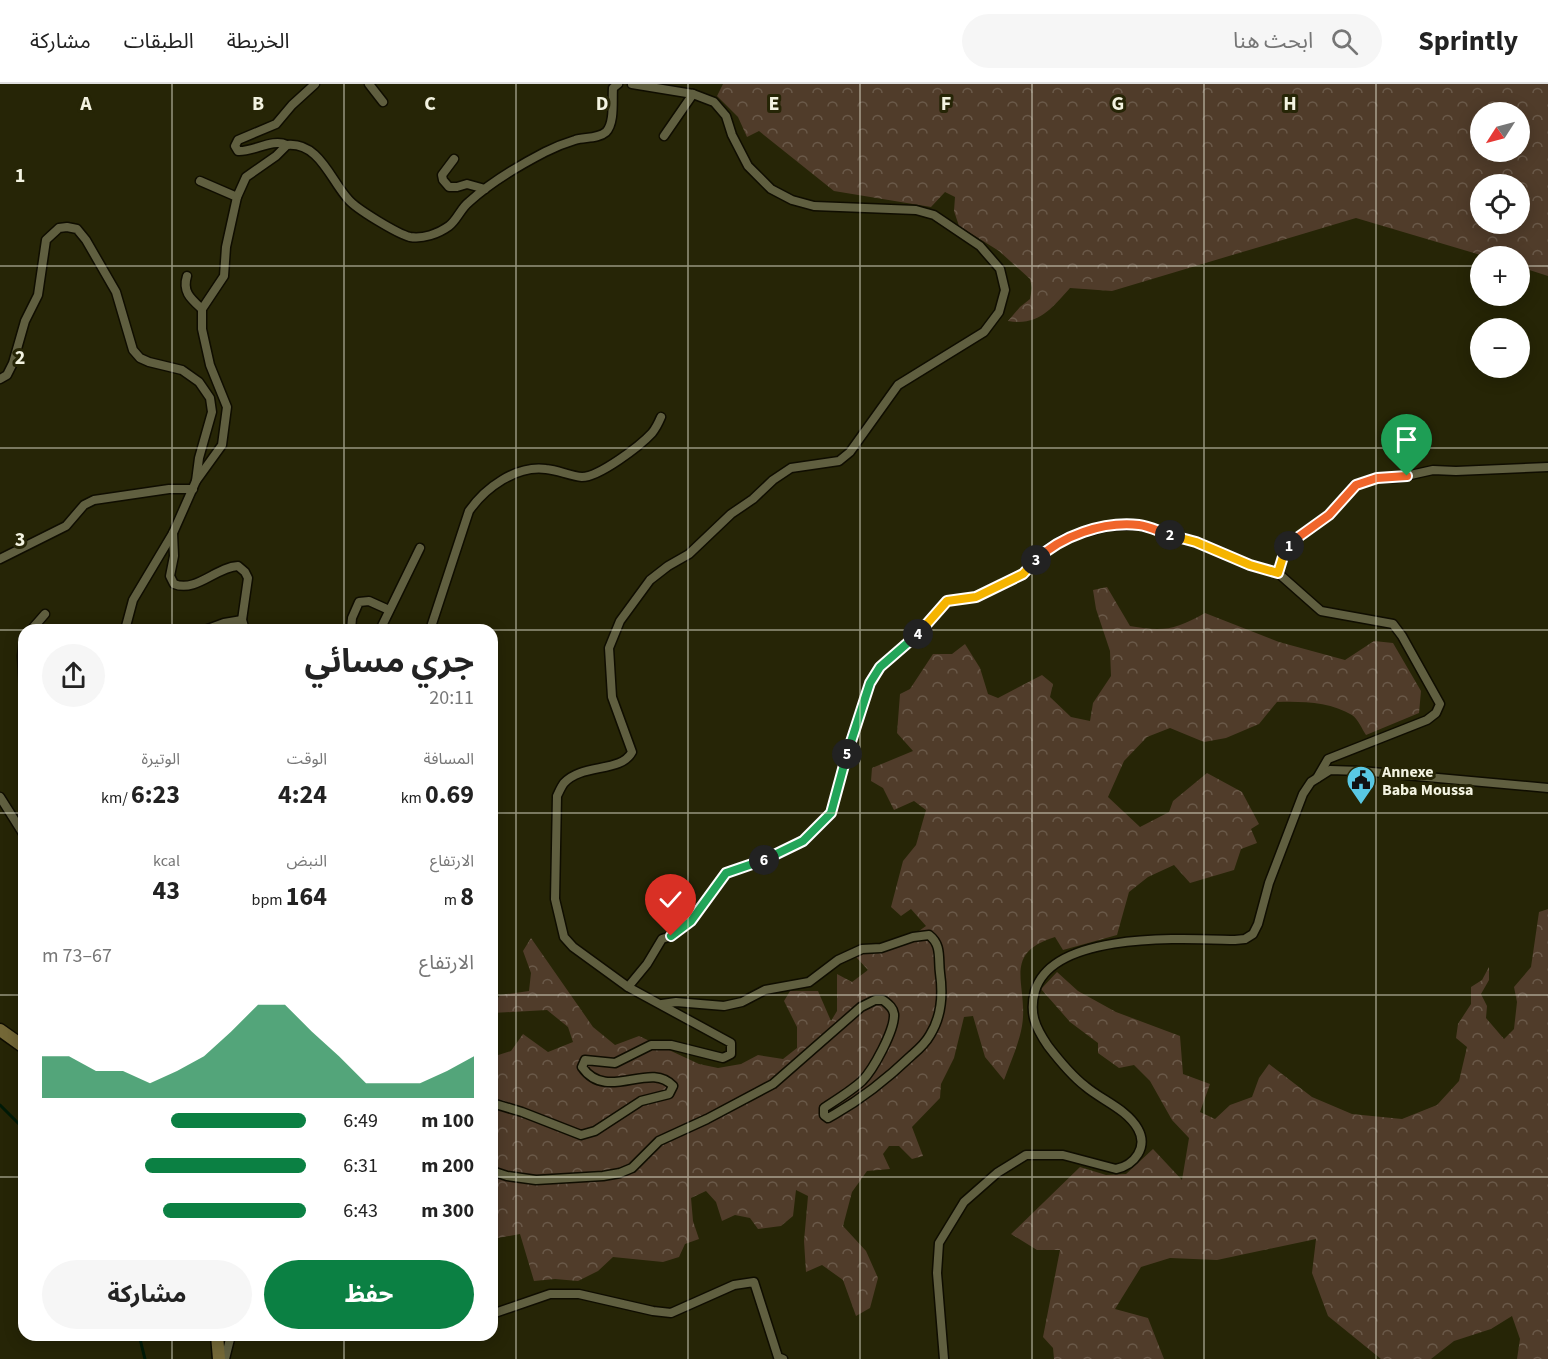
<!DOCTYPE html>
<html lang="ar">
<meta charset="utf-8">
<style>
body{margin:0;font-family:"Source Sans 3","Noto Sans Arabic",sans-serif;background:#f6f6f6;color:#222;direction:rtl;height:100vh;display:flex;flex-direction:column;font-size:22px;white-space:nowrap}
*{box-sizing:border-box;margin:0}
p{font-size:20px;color:#767676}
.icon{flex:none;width:33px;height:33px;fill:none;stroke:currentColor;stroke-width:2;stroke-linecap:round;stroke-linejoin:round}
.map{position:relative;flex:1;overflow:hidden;direction:ltr}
.sheet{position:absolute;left:18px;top:540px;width:480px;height:717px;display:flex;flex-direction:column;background:#fff;border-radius:18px;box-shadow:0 3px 15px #0003;direction:rtl}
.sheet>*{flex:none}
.needle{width:39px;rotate:234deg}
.fabs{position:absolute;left:1470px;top:18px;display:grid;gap:12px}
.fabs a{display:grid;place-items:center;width:60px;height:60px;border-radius:50%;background:#fff;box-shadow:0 3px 15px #0003;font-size:30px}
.pin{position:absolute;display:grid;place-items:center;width:51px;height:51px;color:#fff;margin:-62px -26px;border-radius:50% 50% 50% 0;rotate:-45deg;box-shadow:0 0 6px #0007}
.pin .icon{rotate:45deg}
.km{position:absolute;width:30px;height:30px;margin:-15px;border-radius:50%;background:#222;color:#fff;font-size:16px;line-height:30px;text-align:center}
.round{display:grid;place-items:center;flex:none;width:63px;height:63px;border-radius:32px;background:#f6f6f6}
.overview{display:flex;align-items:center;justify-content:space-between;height:102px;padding:0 24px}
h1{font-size:33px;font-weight:700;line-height:45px}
.figures{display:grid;grid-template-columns:repeat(3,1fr);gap:9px;height:102px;padding:6px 24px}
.figures div{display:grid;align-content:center}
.figures b{font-size:26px;font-weight:700}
.figures small{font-size:16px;font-weight:400}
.figures p{font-size:16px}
.chart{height:168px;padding:12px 24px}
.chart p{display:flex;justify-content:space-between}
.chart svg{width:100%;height:108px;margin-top:6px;fill:#0b8043;opacity:.7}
.cta{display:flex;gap:12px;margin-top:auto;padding:12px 24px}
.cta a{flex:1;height:69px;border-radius:36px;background:#0b8043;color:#fff;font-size:24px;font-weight:700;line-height:69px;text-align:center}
.cta a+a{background:#f6f6f6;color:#222}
ul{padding:0 24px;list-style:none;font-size:20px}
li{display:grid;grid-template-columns:96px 72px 1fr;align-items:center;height:45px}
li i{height:15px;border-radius:8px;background:#0b8043}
header{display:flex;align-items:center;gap:36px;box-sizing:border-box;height:84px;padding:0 30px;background:#fff;border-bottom:2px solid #e0e0e0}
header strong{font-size:28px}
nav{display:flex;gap:33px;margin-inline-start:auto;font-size:21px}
.search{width:420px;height:54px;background:#f6f6f6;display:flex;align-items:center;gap:15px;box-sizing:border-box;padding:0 21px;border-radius:33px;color:#767676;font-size:22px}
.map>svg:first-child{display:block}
.forest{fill:url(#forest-crowns);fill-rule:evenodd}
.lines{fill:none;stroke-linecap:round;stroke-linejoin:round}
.stream{stroke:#001a07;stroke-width:3}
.street-casing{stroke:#0f0d00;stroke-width:11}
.secondary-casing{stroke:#0f0d00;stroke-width:15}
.street{stroke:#605f40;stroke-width:8}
.secondary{stroke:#746837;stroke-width:12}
.split-1-casing{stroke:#fff;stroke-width:12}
.split-2-casing{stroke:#fff;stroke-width:12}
.split-3-casing{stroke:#fff;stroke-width:12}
.split-4-casing{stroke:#fff;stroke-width:12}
.split-5-casing{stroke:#fff;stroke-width:12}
.split-6-casing{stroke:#fff;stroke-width:12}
.split-7-casing{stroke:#fff;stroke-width:12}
.split-1{stroke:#f0652b;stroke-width:8}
.split-2{stroke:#f5b400;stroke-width:8}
.split-3{stroke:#f0652b;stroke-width:8}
.split-4{stroke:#f5b400;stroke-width:8}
.split-5{stroke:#22a559;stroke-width:8}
.split-6{stroke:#22a559;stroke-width:8}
.split-7{stroke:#22a559;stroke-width:8}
.grid{fill:none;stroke:#f3f3e1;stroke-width:1.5;stroke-opacity:0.55}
.labels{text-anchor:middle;stroke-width:6;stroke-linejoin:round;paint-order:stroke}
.poi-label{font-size:16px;font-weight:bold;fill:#f3f3e1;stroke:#262506;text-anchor:start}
.grid-label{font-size:20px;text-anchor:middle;font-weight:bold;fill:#f3f3e1;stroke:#262506;stroke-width:6;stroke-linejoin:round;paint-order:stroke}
</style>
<header>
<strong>Sprintly</strong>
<div class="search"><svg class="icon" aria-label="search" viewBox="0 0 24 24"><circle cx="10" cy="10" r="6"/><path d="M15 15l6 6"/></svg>ابحث هنا</div>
<nav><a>الخريطة</a><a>الطبقات</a><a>مشاركة</a></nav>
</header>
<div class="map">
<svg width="1548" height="1275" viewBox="0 0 1548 1275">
<defs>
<pattern id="forest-crowns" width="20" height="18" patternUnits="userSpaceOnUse" patternTransform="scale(1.5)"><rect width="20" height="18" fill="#503c2a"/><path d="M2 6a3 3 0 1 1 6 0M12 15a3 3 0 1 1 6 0" fill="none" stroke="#6a5949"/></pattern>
</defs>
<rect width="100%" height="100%" fill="#262506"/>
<g class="forest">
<path d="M 723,0 L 1548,0 L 1548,192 L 1520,183 L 1520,172 L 1484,172 L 1356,134 L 1112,207 L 1070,204 C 1051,225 1039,242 1008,237 L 1020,223 L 1030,215 L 1032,204 L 1030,195 L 999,167 L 959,142 L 954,127 L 955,113 L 945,108 L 931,123 L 834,107 L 759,47 L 747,53 L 738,33 L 717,12 ZM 1480,28 L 1520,28 L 1520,68 L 1480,68 ZM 1480,100 L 1520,100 L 1520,140 L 1480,140 Z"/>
<path d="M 1107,503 L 1130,542 C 1163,548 1175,546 1205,529 L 1279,558 L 1345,576 L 1374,557 L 1393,559 L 1421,607 L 1419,629 L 1366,651 C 1362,645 1358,635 1352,631 C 1331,618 1301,617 1277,618 L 1259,640 L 1226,654 L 1204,658 L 1170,644 L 1147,653 L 1124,677 L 1108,713 L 1140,743 L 1169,728 L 1173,717 L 1207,689 L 1242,708 L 1259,740 L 1251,745 L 1257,759 L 1241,765 L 1234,786 L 1190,799 L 1174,781 L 1148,793 L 1129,808 L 1117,851 L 1063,866 L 1055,853 C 1000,870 1029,901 1022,942 C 1019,960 1010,979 1004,996 L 985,973 L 973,932 L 964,933 L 954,974 L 941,1000 L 940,1014 L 912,1043 L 923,1072 L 912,1075 L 899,1062 L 889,1062 L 883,1070 L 890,1085 L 867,1087 L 852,1108 L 843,1142 L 866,1167 L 878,1194 L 870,1224 L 856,1232 L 843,1196 L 822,1181 L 806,1188 L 804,1157 L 808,1112 L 796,1106 L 793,1132 L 781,1142 L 758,1145 L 750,1134 L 735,1131 L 722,1137 L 716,1118 L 706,1107 L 691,1114 L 693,1137 L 699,1155 L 685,1160 L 679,1173 L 663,1178 L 613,1173 L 598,1187 L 578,1197 L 555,1195 L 534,1197 L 520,1150 L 492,1155 L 492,973 L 511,967 L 523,950 L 548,968 L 573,958 L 568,943 L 547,926 L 492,929 L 492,924 L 500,911 L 529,907 L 531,889 L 523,867 L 531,854 L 593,943 L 615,961 L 639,952 L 699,980 L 718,984 L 741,980 L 758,971 L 783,975 L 797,964 L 797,943 L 784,917 L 790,907 L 818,907 L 831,937 L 837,927 L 837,890 L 852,898 L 868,886 L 856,873 L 879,859 L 899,861 L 926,842 L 911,825 L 901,832 L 891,823 L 903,777 L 916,761 L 926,726 L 914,717 L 894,726 L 883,704 L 871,697 L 872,684 L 913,667 L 897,649 L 900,610 L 910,605 L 933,570 L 952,570 L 965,560 L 980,584 L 988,610 L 998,614 L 1042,591 L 1053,600 L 1050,613 L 1071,633 L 1090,637 L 1093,619 L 1111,592 L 1110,567 L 1096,525 L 1093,506 Z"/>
<path d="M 1548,825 L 1548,1275 L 1517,1275 L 1520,1255 L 1512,1232 L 1491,1245 L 1454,1257 L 1431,1275 L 1381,1275 L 1328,1232 L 1312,1189 L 1316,1155 L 1217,1176 L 1170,1174 L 1141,1183 L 1115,1225 L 1148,1234 L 1164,1275 L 1054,1275 L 1053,1264 L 1043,1253 L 1060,1166 L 1037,1166 L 1011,1150 L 1080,1083 L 1106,1091 L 1126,1090 L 1153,1065 L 1182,1096 L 1189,1054 L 1172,1036 L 1150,997 L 1134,981 L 1119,984 L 1098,969 L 1098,959 L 1070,938 L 1041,905 L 1057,888 L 1078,907 L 1116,928 L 1180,952 L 1183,990 L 1210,1000 L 1200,1028 L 1215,1035 L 1230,1021 L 1252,1013 L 1259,994 L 1269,980 L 1312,1013 L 1352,1030 L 1402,1035 L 1437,1021 L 1459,997 L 1467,963 L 1456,954 L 1458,940 L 1471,920 L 1471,903 L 1482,896 L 1489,883 L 1489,896 L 1481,910 L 1487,922 L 1486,934 L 1504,955 L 1514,945 L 1517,918 L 1514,903 L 1531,883 L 1539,828 Z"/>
</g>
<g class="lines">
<g class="stream">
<path d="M 0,1021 L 24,1045"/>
<path d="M 139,1251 L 145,1275"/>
</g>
<g class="street-casing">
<g id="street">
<path d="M 369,0 L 383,18"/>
<path d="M 664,52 L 693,10"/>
<path d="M 287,61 C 272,54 254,68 238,67 L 235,62 L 238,56 L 276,40 L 292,21 L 315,0"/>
<path d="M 454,75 L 442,91 L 443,96 L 449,103 L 457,103 L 467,100 L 485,105"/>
<path d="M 200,97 L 237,113"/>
<path d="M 187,192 C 182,208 191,215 202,225"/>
<path d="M 0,295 L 7,291 L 13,279 L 25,237 L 38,211 L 46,156 L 59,144 L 67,143 L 77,145 L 86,156 L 116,208 L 133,266 L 140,274 L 149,278 L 182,286 L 199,298 L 210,314 L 212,328 L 199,374 L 196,397 L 173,449 L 133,516 L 125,546"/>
<path d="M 196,397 L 222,361 L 227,323 L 210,281 L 202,245 L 202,225 L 224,192 L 226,163 L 237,113 L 246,93 L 276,72 L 287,61 C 319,58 330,95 348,115 C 356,125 398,150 410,153 C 423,155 438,150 449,142 C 457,136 461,124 469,118 C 492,97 518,82 545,68 C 555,63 565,59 575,56 C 584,53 598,55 606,48 C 615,39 612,16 613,4 L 618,0"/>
<path d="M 173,449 L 174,472 L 170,492 L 174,500 C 196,509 216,483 238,482 L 245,488 L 248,494 L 242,536 L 245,546"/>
<path d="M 0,475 L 66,442 L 84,421 L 94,416 L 169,405 L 193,405"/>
<path d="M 1278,489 L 1285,466 L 1297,454 L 1329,431 L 1355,401 L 1377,394 L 1397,394 L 1433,386 L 1456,387 L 1548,383"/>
<path d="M 31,546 L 45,530"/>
<path d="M 205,546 L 224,539 L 242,536"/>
<path d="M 351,546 L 352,534 L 359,518 L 369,517 L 389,526"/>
<path d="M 380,546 L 420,464"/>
<path d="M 430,546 L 469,427 C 485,404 516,381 546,385 C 558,386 570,392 582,393 C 599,393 640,362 652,349 C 656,344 658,340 661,333"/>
<path d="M 24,554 L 22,572 L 24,608"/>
<path d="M 0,713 L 24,751"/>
<path d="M 628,903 L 647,880 L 662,855 L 671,852 L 691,837 L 726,789 L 771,774 L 803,757 L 831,729 L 849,662 L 870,599 L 880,583 L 923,545 L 947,517 L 976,513 L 1023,490 L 1048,465 L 1066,454 L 1108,442 L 1139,441 L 1196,458 L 1250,481 L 1278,489 L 1321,527 L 1393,540 L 1402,552 L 1440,620 L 1436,629 L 1427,636 L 1328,675 L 1317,694"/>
<path d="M 492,1019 L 522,1028 L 581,1051 L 595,1047 L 641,1017 L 669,1010 L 673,1002 C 650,976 607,1019 582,983 L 585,976 L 615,979 L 651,961 L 671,961 L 723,974 L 731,970 L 731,959 L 628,903 L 573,863 L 564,853 L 555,815 L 557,712 C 559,708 561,703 564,699 C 582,679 621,689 632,668 L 612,613 L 609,564 L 620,537 L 650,496 L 668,482 L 689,470 L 731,430 L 753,415 L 773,396 L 791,384 L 839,377 L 850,368 L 898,301 L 984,248 L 999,228 L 1005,206 L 1000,185 L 980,162 L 934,131 L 916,126 L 814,122 L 792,116 L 771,105 L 748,82 L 732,51 L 726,32 L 714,18 L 693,10 L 632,0"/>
<path d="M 492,1087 L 507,1092 L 536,1096 L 603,1092 L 620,1089 L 632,1084 L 659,1057 L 707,1035 L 773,1000 L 861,923 L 875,916 L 883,916 C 888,920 893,923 894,930 C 895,946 873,986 862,997 C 851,1007 836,1016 824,1024 L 824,1031 L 828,1034 L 835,1030 C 863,1014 888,994 912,971 C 919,965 925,960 930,951 C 942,932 943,910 940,889 C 938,874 942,861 929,851 L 913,853 L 881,864 L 862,865 L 838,876 L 809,898 L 765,906 L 742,918 L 724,922 L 676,918 L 662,920"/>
<path d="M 492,1230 L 550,1210 L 579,1210 L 653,1227 L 671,1229 L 734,1201 L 754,1198 L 778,1273 L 783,1275"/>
<path d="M 225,1275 L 231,1251"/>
<path d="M 944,1275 L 937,1189 L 939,1159 L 964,1118 L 997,1089 L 1026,1071 L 1063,1071 L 1116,1085 C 1135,1081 1148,1063 1138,1045 C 1127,1025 1101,1016 1085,1002 C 1072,992 1058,975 1048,962 C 1035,943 1029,929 1035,907 C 1053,846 1186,855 1235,856 L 1245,855 L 1253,850 L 1258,840 L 1269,799 L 1303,710 L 1311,698 L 1330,686 L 1361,687 L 1548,704"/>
</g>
</g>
<g class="secondary-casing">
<g id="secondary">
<path d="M 0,946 L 24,963"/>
<path d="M 217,1251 L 219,1275"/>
</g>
</g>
<use href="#street" class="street"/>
<use href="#secondary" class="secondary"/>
</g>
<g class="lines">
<g class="split-1-casing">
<path id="split-1" d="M 1289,462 L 1297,454 L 1329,431 L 1356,401 L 1377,394 L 1407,392"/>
</g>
<g class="split-2-casing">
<path id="split-2" d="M 1170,451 L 1196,458 L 1250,481 L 1278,489 L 1285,466 L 1289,462"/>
</g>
<g class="split-3-casing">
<path id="split-3" d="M 1036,476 C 1061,452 1103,437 1139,441 C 1149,442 1160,448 1170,451"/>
</g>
<g class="split-4-casing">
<path id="split-4" d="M 918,550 L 947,517 L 976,513 L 1023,490 L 1036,476"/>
</g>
<g class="split-5-casing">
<path id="split-5" d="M 847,670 L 870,599 L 880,583 L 918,550"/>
</g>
<g class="split-6-casing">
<path id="split-6" d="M 764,776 L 803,757 L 831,729 L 847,670"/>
</g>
<g class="split-7-casing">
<path id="split-7" d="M 671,852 L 691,837 L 726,789 L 764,776"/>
</g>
<use href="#split-1" class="split-1"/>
<use href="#split-2" class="split-2"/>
<use href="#split-3" class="split-3"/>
<use href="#split-4" class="split-4"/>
<use href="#split-5" class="split-5"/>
<use href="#split-6" class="split-6"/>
<use href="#split-7" class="split-7"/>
</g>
<path class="grid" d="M 172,0 L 172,546M 344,0 L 344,546M 516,0 L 516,1275M 688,0 L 688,1275M 860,0 L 860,1275M 1032,0 L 1032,1275M 1204,0 L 1204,1275M 1376,0 L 1376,1275M 0,182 L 1480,182M 1520,182 L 1548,182M 0,364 L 1548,364M 0,546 L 24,546M 492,546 L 1548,546M 0,729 L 24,729M 492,729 L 1548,729M 0,911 L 24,911M 492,911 L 1548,911M 0,1093 L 24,1093M 492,1093 L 1548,1093M 172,1251 L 172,1275M 344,1251 L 344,1275"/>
<defs>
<g id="civic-pin" transform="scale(1.5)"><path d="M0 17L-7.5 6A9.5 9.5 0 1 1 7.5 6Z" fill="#59c8e4" stroke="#262506"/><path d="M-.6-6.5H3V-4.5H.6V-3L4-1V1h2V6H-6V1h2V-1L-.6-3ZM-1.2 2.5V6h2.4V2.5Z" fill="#111"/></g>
</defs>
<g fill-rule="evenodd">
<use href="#civic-pin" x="1361" y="696"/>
</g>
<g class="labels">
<g class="poi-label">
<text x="1382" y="693">Annexe<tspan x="1382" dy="18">Baba Moussa</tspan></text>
</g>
</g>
<g class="grid-label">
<text x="86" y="26">A</text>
<text x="258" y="26">B</text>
<text x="430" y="26">C</text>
<text x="602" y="26">D</text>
<text x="774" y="26">E</text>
<text x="946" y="26">F</text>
<text x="1118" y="26">G</text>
<text x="1290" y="26">H</text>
<text x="20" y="98">1</text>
<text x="20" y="280">2</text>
<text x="20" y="462">3</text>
</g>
</svg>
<div class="fabs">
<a><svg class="needle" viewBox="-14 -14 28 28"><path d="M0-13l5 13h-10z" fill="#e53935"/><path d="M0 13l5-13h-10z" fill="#767676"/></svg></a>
<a><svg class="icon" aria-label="locate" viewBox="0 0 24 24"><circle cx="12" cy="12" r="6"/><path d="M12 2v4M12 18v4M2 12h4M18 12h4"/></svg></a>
<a>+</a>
<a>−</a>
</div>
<div class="pin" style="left:1407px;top:392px;background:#1e9e55"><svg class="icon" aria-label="arrive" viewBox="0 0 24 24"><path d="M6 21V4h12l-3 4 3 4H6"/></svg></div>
<div class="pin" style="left:671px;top:852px;background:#d93025"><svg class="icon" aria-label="check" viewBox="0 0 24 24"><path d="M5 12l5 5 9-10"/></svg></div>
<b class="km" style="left:1289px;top:462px">1</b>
<b class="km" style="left:1170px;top:451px">2</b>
<b class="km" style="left:1036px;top:476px">3</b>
<b class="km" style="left:918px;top:550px">4</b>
<b class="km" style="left:847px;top:670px">5</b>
<b class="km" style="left:764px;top:776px">6</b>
<section class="sheet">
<div class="overview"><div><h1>جري مسائي</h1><p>20:11</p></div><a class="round"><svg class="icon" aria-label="share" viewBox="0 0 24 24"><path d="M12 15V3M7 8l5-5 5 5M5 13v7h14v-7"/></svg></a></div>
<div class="figures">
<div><p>المسافة</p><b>0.69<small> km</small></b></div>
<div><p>الوقت</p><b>4:24</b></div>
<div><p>الوتيرة</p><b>6:23<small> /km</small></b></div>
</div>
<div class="figures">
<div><p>الارتفاع</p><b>8<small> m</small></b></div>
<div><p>النبض</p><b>164<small> bpm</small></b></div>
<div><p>kcal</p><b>43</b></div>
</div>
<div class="chart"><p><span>الارتفاع</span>67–73 m</p>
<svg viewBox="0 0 160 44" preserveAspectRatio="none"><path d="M0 44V27L10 27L20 33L30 33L40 38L50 33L60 27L70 17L80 6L90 6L100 17L110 27L120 38L130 38L140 38L150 33L160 27V44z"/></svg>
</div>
<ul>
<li><b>100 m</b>6:49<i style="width:51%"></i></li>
<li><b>200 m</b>6:31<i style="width:61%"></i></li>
<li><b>300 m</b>6:43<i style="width:54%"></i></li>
</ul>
<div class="cta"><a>حفظ</a><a>مشاركة</a></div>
</section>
</div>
